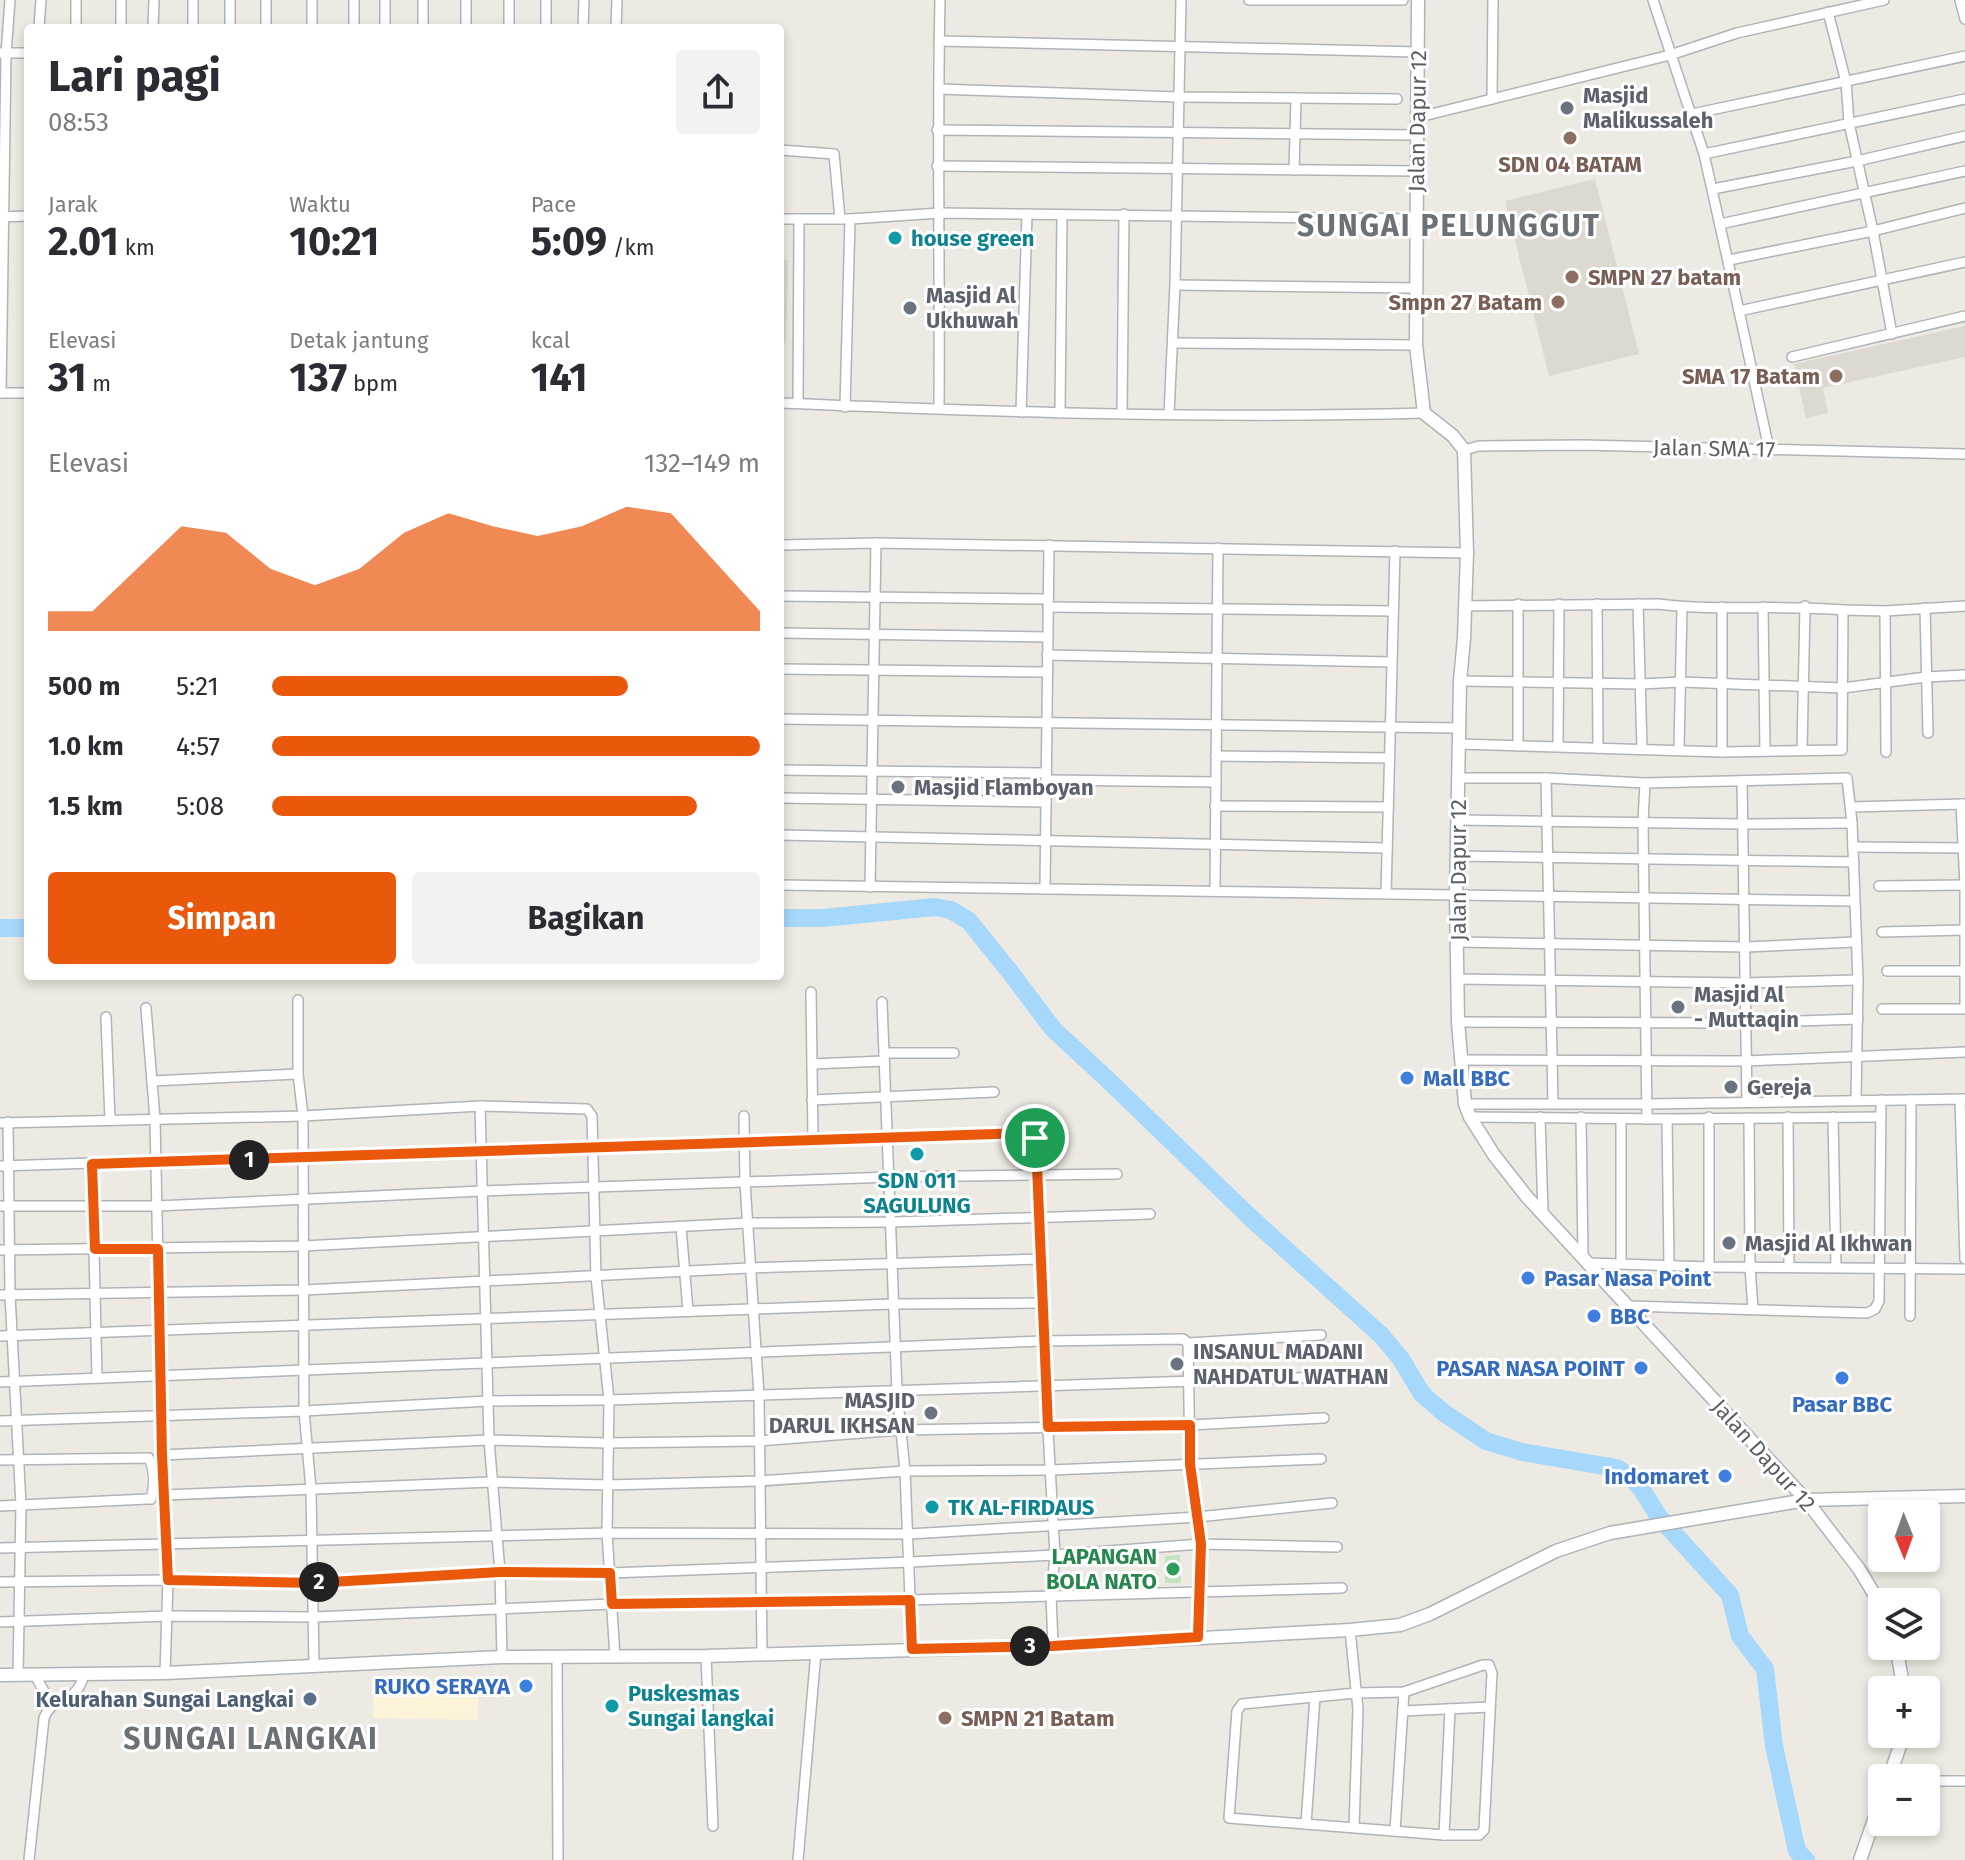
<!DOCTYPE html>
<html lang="id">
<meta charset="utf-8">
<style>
body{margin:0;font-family:"Fira Sans",sans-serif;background:#f2f2f3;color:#2b2b33;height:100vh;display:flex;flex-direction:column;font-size:30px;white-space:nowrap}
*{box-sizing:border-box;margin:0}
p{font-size:26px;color:#7c7c81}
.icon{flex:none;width:44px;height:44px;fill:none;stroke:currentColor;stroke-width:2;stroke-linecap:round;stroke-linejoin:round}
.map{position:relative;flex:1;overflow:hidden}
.side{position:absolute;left:24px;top:24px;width:760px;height:956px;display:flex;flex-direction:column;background:#fff;border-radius:8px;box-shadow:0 4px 12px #0003}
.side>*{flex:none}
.needle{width:52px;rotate:179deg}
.controls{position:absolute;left:1868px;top:1500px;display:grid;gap:16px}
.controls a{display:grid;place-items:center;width:72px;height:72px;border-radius:8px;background:#fff;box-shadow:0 4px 12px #0003;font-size:40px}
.pin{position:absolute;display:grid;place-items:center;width:68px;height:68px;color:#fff;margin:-34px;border:4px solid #fff;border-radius:50%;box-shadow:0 2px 8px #0007}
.km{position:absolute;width:40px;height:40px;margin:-20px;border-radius:50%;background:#222;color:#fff;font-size:22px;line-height:40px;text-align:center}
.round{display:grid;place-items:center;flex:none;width:84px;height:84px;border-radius:8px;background:#f2f2f3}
.head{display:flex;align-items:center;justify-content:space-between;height:136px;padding:0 24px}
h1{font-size:44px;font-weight:700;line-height:60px}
.metrics{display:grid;grid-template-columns:repeat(3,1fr);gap:12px;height:136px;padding:8px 24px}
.metrics div{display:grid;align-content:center}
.metrics b{font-size:40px;font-weight:700}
.metrics small{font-size:22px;font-weight:400}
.metrics p{font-size:22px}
.chart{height:224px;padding:16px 24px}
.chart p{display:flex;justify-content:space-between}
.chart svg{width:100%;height:144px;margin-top:8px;fill:#ea580c;opacity:.7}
.cta{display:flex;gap:16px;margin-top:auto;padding:16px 24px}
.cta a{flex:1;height:92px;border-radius:8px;background:#ea580c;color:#fff;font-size:32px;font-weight:700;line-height:92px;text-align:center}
.cta a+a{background:#f2f2f3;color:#2b2b33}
ul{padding:0 24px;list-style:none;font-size:26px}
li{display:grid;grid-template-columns:128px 96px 1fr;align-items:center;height:60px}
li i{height:20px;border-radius:10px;background:#ea580c}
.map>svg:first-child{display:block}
.commercial{fill:#fcf3d8}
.industrial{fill:#dcd9d5}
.education{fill:#ddd9d1}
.green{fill:#c1e4c0}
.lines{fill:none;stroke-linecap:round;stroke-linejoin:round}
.river{stroke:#a5d8fb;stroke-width:18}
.street-casing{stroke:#b0b3b7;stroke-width:12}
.secondary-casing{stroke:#afb3b7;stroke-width:15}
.street{stroke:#fff;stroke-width:9}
.secondary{stroke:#fff;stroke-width:12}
.route-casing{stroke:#fff;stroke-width:16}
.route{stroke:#ea580c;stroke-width:10}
.worship-dot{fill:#6b7280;stroke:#fff;stroke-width:3}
.education-dot{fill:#8d6e63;stroke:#fff;stroke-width:3}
.culture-dot{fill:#0f9aa8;stroke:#fff;stroke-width:3}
.shop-dot{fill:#3f7fe0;stroke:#fff;stroke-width:3}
.leisure-dot{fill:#2e9e5b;stroke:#fff;stroke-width:3}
.service-dot{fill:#5c6f8a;stroke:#fff;stroke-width:3}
.labels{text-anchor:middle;stroke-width:6;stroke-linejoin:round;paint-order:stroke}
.worship-label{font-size:22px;font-weight:bold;fill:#5b616d;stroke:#fff;text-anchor:start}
.street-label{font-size:22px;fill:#5b5f63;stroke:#fff}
.education-label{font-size:22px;font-weight:bold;fill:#785e54;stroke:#fff;text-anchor:start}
.culture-label{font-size:22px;font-weight:bold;fill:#0d838f;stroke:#fff;text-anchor:start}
.shop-label{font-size:22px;font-weight:bold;fill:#366cbe;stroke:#fff;text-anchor:start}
.leisure-label{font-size:22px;font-weight:bold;fill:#27864d;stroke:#fff;text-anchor:end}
.service-label{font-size:22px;font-weight:bold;fill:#4e5e75;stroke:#fff;text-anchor:end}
.district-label{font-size:30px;font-weight:bold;letter-spacing:2px;fill:#6c7175;stroke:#fff}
</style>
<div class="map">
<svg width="1965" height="1860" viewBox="0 0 1965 1860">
<rect width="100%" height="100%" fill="#edeae3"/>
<path class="commercial" d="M 374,1684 L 478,1686 L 478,1720 L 373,1718 Z"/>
<path class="industrial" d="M 780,259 L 788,261 L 786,343 L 780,344 Z"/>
<g class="education">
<path d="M 1595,179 L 1639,354 L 1549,376 L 1505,201 Z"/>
<path d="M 1965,326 L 1965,357 L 1823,388 L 1828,413 L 1806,418 L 1794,364 Z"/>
</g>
<path class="green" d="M 1180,1555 L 1181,1583 L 1165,1583 L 1165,1556 Z"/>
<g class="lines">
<g class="river">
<path d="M 780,918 L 823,918 L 935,907 L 951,910 L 969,921 L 1010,972 L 1053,1029 L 1107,1079 L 1253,1220 L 1381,1335 L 1401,1359 L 1422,1394 L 1444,1413 L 1486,1441 L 1522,1452 L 1617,1468 L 1631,1477 L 1642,1490 L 1659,1517 L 1730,1595 L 1740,1636 L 1765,1669 L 1774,1746 L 1797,1851 L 1806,1860"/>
<path d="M 0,928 L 28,928"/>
</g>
<g class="street-casing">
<g id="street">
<path d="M 1249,0 L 1403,0"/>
<path d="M 1653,0 L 1704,154 L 1739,311 L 1965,262"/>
<path d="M 1960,0 L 1965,19"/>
<path d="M 1828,12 L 1846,82 L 1849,123 L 1873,231 L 1892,334"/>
<path d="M 39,28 L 41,0"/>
<path d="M 76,28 L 76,0"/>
<path d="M 121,28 L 121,0"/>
<path d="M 153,28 L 154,0"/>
<path d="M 193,28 L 193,0"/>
<path d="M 230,28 L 230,0"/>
<path d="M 266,28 L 266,0"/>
<path d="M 312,28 L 312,0"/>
<path d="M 354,28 L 354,0"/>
<path d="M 385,28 L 385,0"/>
<path d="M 423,28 L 423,0"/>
<path d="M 466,28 L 466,0"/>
<path d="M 509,28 L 509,0"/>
<path d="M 546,28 L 546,0"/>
<path d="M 583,28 L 584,0"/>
<path d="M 616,28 L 617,0"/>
<path d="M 939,41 L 1418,52"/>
<path d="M 0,53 L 28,53"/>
<path d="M 939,89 L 1178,97 L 1397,99"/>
<path d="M 1492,99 L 1493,0"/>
<path d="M 1692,114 L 1965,56"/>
<path d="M 1419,117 L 1670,55 L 1737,33 L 1884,0"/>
<path d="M 937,130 L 1417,135"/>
<path d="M 780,150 L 834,154 L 840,219"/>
<path d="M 1704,154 L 1965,99"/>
<path d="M 937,166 L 1416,171"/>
<path d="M 1294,170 L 1296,98"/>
<path d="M 1713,189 L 1857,161 L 1965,136"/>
<path d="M 0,217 L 28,216"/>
<path d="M 780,219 L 850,219 L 940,213 L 1416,219"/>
<path d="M 1720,224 L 1965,171"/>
<path d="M 1729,260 L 1873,231 L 1965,208"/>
<path d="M 1175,285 L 1417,288"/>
<path d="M 1739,311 L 1769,449"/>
<path d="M 1173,343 L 1416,345"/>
<path d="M 1792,357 L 1965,316"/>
<path d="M 0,393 L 28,393"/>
<path d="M 1,393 L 6,54 L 10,0"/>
<path d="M 780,403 C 994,412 1209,419 1424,413"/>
<path d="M 798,403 L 799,219"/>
<path d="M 845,407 L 850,219"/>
<path d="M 939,407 C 940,271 937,136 940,0"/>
<path d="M 1021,412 L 1027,214"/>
<path d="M 1060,413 L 1062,215"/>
<path d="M 1122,413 L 1124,214"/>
<path d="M 1169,414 L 1175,285 L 1181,0"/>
<path d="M 1464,450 L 1479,446 L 1583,445 L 1965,454"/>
<path d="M 780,545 L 876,543 L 1467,553"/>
<path d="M 780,596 L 1048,599"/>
<path d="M 1597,604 L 1598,748"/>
<path d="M 1638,604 L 1642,749"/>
<path d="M 1048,607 L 1393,611"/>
<path d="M 1722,607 L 1722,752"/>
<path d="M 1763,607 L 1765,750"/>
<path d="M 1925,608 L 1928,733"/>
<path d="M 1843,610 L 1885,611 L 1965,606"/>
<path d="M 1885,611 L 1886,752"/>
<path d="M 780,633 L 1048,637"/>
<path d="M 1047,655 L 1391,662"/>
<path d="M 780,669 L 1048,672"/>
<path d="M 1460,681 L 1641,684 L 1681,682 L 1843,688 L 1926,677 L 1965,675"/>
<path d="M 780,719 L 1459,728"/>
<path d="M 1459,744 L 1722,752 L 1842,750 L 1843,610 C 1782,604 1719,612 1658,604 L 1465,606"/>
<path d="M 1518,746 L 1518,604"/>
<path d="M 1558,746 L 1559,604"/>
<path d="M 1679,749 L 1682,607"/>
<path d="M 1802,750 L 1805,606"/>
<path d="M 1216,756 L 1389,758"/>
<path d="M 780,770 L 1046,773"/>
<path d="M 1458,778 L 1546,778 L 1645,783 L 1847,778 L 1852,823 L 1858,980 L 1856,1100"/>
<path d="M 1546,778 L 1553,1103"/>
<path d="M 1046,780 L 1216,782"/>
<path d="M 1742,781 L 1747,1102"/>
<path d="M 1645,783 L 1643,822 L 1647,1119"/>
<path d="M 780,798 L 1046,802"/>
<path d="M 1961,804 L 1965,885 L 1965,1005"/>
<path d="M 1215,806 L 1388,807"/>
<path d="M 1851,807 L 1964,804"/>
<path d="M 1457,820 L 1743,824 L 1852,823"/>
<path d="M 780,835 L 1387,848"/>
<path d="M 1853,847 L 1965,848"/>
<path d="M 1457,856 L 1854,862"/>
<path d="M 780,885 L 1853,901"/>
<path d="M 1879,886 L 1965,885"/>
<path d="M 870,887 L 876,543"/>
<path d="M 1045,889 L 1049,545"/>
<path d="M 1215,891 L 1218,548"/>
<path d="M 1386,894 L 1395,551"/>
<path d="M 1882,932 L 1965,930"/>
<path d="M 1458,942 L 1746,947 L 1855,942"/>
<path d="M 1887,971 L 1965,971"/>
<path d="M 1457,979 L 1745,983 L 1858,980"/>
<path d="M 811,992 L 813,1138"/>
<path d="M 298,1000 L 298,1074 L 303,1116 L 304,1411 L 311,1489 L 314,1666"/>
<path d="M 882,1002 L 897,1391 L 905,1471 L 1051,1470 L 1321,1459"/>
<path d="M 146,1008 L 155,1119 L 162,1455 L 168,1580 L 165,1673"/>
<path d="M 1882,1009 L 1965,1009"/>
<path d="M 106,1017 L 110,1120"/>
<path d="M 1458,1022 L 1746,1023 L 1858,1019"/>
<path d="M 884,1053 L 954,1053"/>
<path d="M 1461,1060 L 1746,1061 L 1965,1052"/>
<path d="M 812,1064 L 884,1061"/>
<path d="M 152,1081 L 298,1074"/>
<path d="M 1960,1099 L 1965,1259"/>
<path d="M 812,1100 L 994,1092"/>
<path d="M 1465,1104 L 1647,1104 L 1965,1099"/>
<path d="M 480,1106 L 489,1440 L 500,1572 L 502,1657"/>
<path d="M 744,1116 L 745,1183 L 759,1395 L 762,1653"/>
<path d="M 1470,1117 L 1667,1119 L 1880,1117"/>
<path d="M 1540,1117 L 1543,1214"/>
<path d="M 1581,1117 L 1583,1257"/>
<path d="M 1709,1117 L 1709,1267"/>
<path d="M 1788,1117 L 1789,1266"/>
<path d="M 1833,1117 L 1836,1267"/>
<path d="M 1749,1118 L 1750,1267 L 1753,1309"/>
<path d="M 1621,1119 L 1621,1263"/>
<path d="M 1667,1119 L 1669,1265"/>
<path d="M 8,1122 L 10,1295 L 21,1505 L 18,1675"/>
<path d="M 0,1123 L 303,1116 L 480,1106 L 587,1109 L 592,1116 L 596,1277 L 609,1400 L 607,1533 L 615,1657"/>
<path d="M 92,1164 L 97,1378"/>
<path d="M 0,1166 L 1028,1133 L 1035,1138 L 1036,1142 L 1043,1341 L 1055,1555 L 1051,1595 L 1053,1646"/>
<path d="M 0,1206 L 157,1206 L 482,1191 L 891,1177 L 1117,1174"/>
<path d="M 681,1227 L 688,1311"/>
<path d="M 0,1250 L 303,1246 L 747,1223 L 892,1222 L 1150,1214"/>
<path d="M 1589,1263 L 1709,1267 L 1965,1269"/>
<path d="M 0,1295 L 304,1290 L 749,1268 L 1039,1259"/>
<path d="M 1629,1306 L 1867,1313 L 1875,1309 L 1879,1301 L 1881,1100"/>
<path d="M 1910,1316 L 1911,1100"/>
<path d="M 0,1336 L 893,1304 L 1041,1303"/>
<path d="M 1188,1343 L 1190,1464 L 1201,1544 L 1198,1637"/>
<path d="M 0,1382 L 1043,1341 L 1183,1339 L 1188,1343 L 1321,1335"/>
<path d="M 0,1421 L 304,1411 L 488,1401 L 609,1400 L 1321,1377"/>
<path d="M 162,1455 L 489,1440 L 607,1443 L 758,1441 L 900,1430 L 1190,1425 L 1324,1418"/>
<path d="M 0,1460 L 149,1458 C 155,1472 155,1484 151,1499 L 147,1499 L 0,1506"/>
<path d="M 165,1495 L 491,1482 L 608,1485 L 760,1481 L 905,1471 L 912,1649"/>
<path d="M 0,1548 L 607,1533 L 909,1534 L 1198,1517 L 1332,1503"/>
<path d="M 0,1582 L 168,1580 L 314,1583 L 500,1572 L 610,1573 L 910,1562 L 1055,1555 L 1201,1544 L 1337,1547"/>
<path d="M 0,1622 L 167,1616 L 315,1617 L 612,1604 L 762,1604 L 1342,1588"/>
<path d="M 1350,1630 L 1358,1709 L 1354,1827"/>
<path d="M 706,1656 L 713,1826"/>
<path d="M 557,1657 L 558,1860"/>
<path d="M 1483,1665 L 1489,1665 L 1492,1673 L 1484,1830 L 1479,1835 L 1444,1835 L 1229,1818 L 1237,1711 L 1242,1704 L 1356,1693 L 1404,1692 Z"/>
<path d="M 35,1675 L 47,1697 L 54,1704"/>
<path d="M 1403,1711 L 1490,1707"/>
<path d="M 1926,1781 L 1965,1781"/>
<path d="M 1306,1824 L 1315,1697"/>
<path d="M 1395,1831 L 1404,1692"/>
<path d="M 1444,1835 L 1450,1709"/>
<path d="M 29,1860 L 44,1718 C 54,1693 75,1707 84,1675"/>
<path d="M 798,1860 L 816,1652"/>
</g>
</g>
<g class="secondary-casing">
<g id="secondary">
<path d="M 1418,0 L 1416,345 L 1424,413 L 1453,436 L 1464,450 L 1467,553 L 1464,638 L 1460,681 L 1456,895 L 1458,1022 L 1465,1104 L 1470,1117 L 1494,1155 L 1527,1197 L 1806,1500 L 1859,1569 L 1882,1607"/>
<path d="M 1896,1646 L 1904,1690"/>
<path d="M 0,1675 L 165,1673 L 502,1657 L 706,1656 L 1053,1646 L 1350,1630 L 1400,1625 L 1430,1614 L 1556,1551 L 1610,1533 L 1806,1500 L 1965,1496"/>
<path d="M 1889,1778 L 1904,1734"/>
<path d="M 1860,1860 L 1882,1797"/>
</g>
</g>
<use href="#street" class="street"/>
<use href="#secondary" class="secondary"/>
</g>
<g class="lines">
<g class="route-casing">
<path id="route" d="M 1028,1133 L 1035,1138 L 1036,1142 L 1048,1427 L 1190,1425 L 1190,1464 L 1201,1544 L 1198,1637 L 1053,1646 L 912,1649 L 910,1600 L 612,1604 L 610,1573 L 500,1572 L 314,1583 L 168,1580 L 162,1455 L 158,1249 L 95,1249 L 92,1164 Z"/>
</g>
<use href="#route" class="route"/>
</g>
<g class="worship-dot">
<circle cx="1567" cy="108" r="8"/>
<circle cx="910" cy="308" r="8"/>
<circle cx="898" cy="787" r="8"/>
<circle cx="1678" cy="1007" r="8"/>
<circle cx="1731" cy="1087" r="8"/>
<circle cx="1729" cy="1243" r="8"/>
<circle cx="1177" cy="1364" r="8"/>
<circle cx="931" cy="1413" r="8"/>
</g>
<g class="education-dot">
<circle cx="1570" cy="138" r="8"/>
<circle cx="1572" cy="277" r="8"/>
<circle cx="1558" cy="302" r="8"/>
<circle cx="1836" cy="376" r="8"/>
<circle cx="945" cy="1718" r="8"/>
</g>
<g class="culture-dot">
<circle cx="895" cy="238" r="8"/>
<circle cx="917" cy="1154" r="8"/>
<circle cx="932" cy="1507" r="8"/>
<circle cx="612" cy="1706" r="8"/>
</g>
<g class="shop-dot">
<circle cx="1407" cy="1078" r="8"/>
<circle cx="1528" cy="1278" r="8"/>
<circle cx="1594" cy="1316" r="8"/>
<circle cx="1641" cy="1368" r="8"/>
<circle cx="1842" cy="1378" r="8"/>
<circle cx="1725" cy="1476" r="8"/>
<circle cx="526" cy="1686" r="8"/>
</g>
<circle class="leisure-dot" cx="1173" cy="1569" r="8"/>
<circle class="service-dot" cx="310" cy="1699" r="8"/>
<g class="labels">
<g class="worship-label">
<text x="1583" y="103">Masjid<tspan x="1583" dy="25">Malikussaleh</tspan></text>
<text x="926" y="303">Masjid Al<tspan x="926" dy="25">Ukhuwah</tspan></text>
<text x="914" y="795">Masjid Flamboyan</text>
<text x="1694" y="1002">Masjid Al<tspan x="1694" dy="25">- Muttaqin</tspan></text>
<text x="1747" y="1095">Gereja</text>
<text x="1745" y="1251">Masjid Al Ikhwan</text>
<text x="1193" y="1359">INSANUL MADANI<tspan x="1193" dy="25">NAHDATUL WATHAN</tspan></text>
<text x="915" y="1408" text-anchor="end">MASJID<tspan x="915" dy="25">DARUL IKHSAN</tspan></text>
</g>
<g class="street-label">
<text transform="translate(1417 121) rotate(-89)" y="8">Jalan Dapur 12</text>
<text transform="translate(1714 448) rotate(1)" y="8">Jalan SMA 17</text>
<text transform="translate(1458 870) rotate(-90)" y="8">Jalan Dapur 12</text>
<text transform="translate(1764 1455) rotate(48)" y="8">Jalan Dapur 12</text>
</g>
<g class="education-label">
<text x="1570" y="172" text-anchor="middle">SDN 04 BATAM</text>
<text x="1588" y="285">SMPN 27 batam</text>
<text x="1542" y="310" text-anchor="end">Smpn 27 Batam</text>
<text x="1820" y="384" text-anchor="end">SMA 17 Batam</text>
<text x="961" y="1726">SMPN 21 Batam</text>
</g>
<g class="culture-label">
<text x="911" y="246">house green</text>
<text x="917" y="1188" text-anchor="middle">SDN 011<tspan x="917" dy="25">SAGULUNG</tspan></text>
<text x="948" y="1515">TK AL-FIRDAUS</text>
<text x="628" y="1701">Puskesmas<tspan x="628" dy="25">Sungai langkai</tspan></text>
</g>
<g class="shop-label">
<text x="1423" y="1086">Mall BBC</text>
<text x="1544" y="1286">Pasar Nasa Point</text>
<text x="1610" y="1324">BBC</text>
<text x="1625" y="1376" text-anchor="end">PASAR NASA POINT</text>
<text x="1842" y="1412" text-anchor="middle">Pasar BBC</text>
<text x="1709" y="1484" text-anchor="end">Indomaret</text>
<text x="510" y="1694" text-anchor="end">RUKO SERAYA</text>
</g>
<g class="leisure-label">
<text x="1157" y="1564">LAPANGAN<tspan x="1157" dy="25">BOLA NATO</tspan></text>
</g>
<g class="service-label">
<text x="294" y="1707">Kelurahan Sungai Langkai</text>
</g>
<g class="district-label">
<text x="1449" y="236">SUNGAI PELUNGGUT</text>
<text x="251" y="1749">SUNGAI LANGKAI</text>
</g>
</g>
</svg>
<div class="controls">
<a><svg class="needle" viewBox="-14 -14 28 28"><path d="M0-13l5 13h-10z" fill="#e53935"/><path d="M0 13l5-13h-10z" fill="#7c7c81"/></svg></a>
<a><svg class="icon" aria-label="layers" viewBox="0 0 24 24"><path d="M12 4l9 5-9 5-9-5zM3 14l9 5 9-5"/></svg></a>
<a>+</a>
<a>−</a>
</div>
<div class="pin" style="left:1035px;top:1138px;background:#1e9e55"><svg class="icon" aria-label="arrive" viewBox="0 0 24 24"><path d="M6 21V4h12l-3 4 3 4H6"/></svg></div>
<b class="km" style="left:249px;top:1160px">1</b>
<b class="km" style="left:319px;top:1582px">2</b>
<b class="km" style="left:1030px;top:1646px">3</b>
<section class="side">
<div class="head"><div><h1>Lari pagi</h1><p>08:53</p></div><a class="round"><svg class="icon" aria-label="share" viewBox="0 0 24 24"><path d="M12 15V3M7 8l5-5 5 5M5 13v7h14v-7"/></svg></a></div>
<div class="metrics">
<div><p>Jarak</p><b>2.01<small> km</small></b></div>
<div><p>Waktu</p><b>10:21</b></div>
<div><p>Pace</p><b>5:09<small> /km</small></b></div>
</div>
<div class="metrics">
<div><p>Elevasi</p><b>31<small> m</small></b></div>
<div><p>Detak jantung</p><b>137<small> bpm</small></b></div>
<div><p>kcal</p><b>141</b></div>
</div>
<div class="chart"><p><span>Elevasi</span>132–149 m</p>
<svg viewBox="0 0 160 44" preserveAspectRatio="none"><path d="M0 44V38L10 38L20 25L30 12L40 14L50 25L60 30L70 25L80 14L90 8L100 12L110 15L120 12L130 6L140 8L150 23L160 38V44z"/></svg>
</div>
<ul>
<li><b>500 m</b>5:21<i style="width:73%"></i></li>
<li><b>1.0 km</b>4:57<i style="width:100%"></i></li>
<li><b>1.5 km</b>5:08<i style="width:87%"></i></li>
</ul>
<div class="cta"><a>Simpan</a><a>Bagikan</a></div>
</section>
</div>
